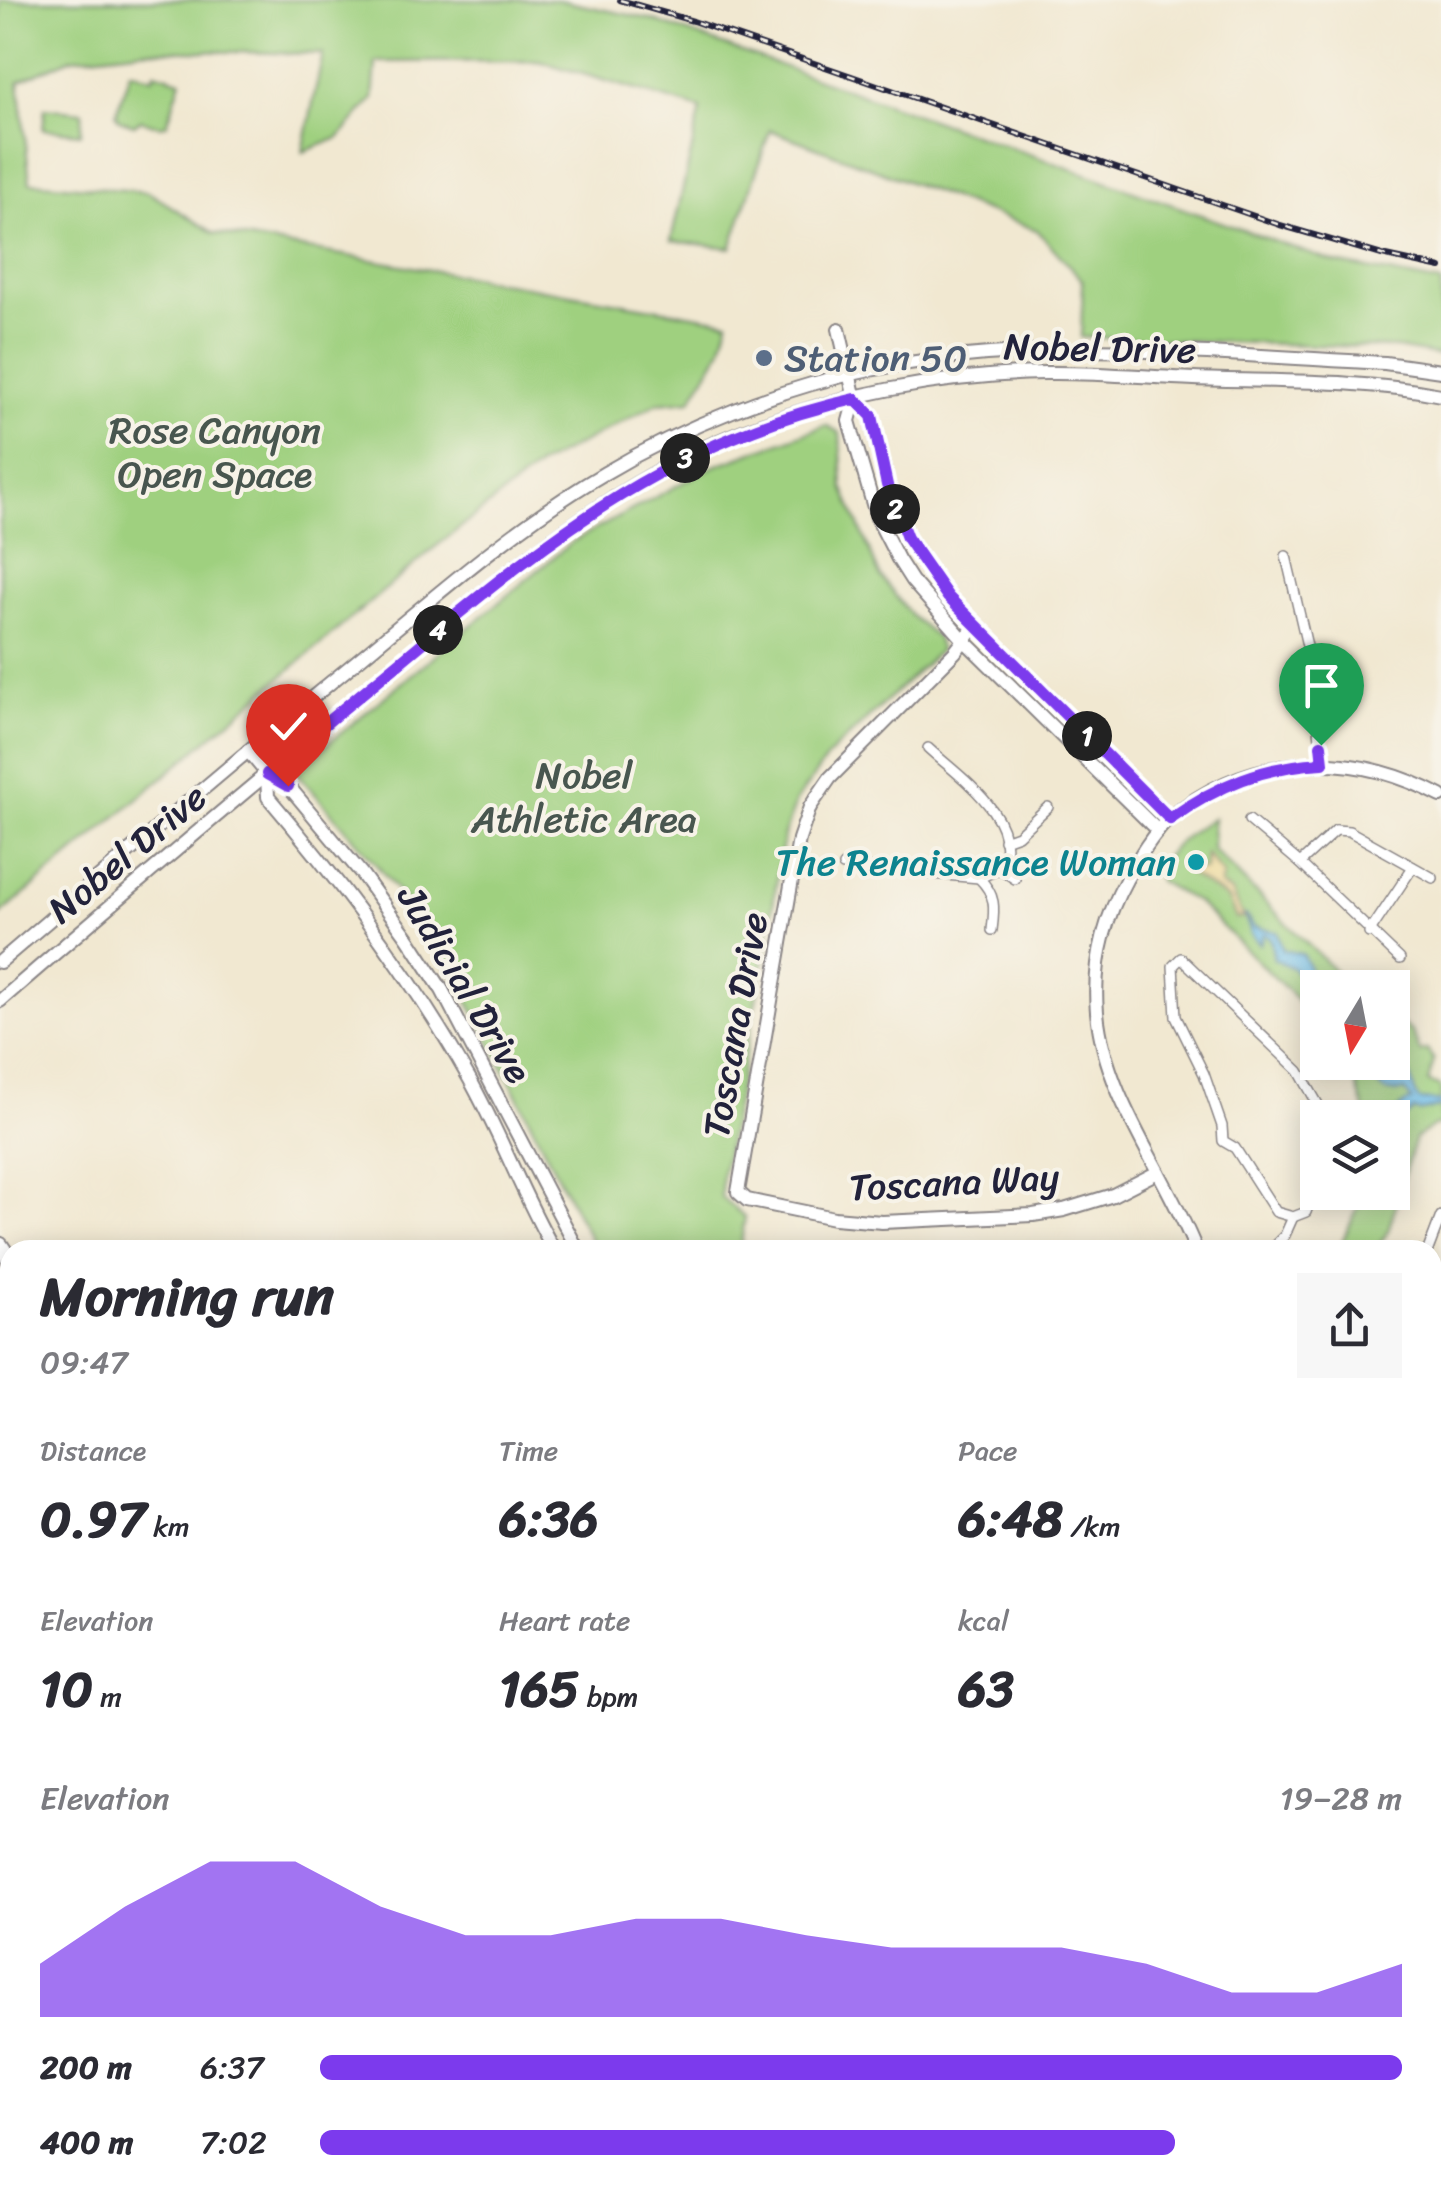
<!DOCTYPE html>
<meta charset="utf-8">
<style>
body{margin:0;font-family:Sriracha,sans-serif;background:#f7f7f7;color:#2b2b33;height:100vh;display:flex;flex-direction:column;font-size:38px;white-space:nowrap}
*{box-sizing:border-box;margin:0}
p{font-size:32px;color:#7c7c81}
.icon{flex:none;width:55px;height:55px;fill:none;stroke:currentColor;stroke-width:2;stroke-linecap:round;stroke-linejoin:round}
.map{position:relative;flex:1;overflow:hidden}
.details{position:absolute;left:0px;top:1240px;width:1442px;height:962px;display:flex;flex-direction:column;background:#fff;border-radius:30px 30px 0 0;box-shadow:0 5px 25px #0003}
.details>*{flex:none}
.needle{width:65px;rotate:190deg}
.tools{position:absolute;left:1300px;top:970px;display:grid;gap:20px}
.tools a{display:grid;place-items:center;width:110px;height:110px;border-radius:0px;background:#fff;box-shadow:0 5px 25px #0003;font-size:50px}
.pin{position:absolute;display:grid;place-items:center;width:85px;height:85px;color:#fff;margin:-102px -42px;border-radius:50% 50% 50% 0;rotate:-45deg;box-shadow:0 0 10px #0007}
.pin .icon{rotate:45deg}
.km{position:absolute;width:50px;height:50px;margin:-25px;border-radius:50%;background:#222;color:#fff;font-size:28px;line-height:50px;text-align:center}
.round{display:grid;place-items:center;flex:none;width:105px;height:105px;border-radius:0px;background:#f7f7f7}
.summary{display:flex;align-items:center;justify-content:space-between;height:170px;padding:0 40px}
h1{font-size:55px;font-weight:700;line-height:75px}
.stats{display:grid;grid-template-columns:repeat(3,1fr);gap:15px;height:170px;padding:10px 40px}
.stats div{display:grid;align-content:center}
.stats b{font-size:50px;font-weight:700}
.stats small{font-size:28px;font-weight:400}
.stats p{font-size:28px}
.chart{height:280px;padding:20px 40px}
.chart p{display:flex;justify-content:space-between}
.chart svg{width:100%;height:180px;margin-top:10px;fill:#7c3aed;opacity:.7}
ul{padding:0 40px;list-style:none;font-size:32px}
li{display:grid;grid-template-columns:160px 120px 1fr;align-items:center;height:75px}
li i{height:25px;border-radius:12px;background:#7c3aed}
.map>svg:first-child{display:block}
.green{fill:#9fd07f;stroke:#60795d;stroke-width:2.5}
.sand{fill:#eeda9e;stroke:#887e6c;stroke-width:2.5}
.water{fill:#70c0eb;stroke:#497193;stroke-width:2.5}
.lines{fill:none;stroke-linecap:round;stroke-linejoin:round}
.street-casing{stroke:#8a8586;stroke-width:12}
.secondary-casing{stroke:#8a8586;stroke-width:16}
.primary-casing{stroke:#8a8586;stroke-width:18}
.highway-casing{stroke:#8a8586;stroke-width:19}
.street{stroke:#fff;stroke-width:9}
.secondary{stroke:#fff;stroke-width:12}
.primary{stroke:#fff;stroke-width:14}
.highway{stroke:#fff;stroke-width:15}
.rail-casing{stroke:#22223b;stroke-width:6}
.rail{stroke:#f7f3e8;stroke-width:2.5;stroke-dasharray:8;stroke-linecap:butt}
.route-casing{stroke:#fff;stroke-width:20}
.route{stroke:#7c3aed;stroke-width:12}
.service-dot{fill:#5c6f8a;stroke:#f7f3e8;stroke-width:4}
.culture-dot{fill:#0f9aa8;stroke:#f7f3e8;stroke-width:4}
.labels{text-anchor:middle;stroke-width:8;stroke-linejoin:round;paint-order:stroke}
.street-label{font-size:38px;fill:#22223b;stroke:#f7f3e8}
.service-label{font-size:38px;fill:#4e5e75;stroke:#f7f3e8;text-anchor:start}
.park-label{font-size:38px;fill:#48564f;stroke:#f7f3e8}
.culture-label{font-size:38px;fill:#0d838f;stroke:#f7f3e8;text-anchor:end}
</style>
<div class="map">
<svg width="1441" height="2201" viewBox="0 0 1441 2201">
<rect width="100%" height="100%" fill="#f7f3e8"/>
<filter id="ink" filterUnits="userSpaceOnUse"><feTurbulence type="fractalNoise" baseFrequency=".01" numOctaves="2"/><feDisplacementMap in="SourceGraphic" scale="20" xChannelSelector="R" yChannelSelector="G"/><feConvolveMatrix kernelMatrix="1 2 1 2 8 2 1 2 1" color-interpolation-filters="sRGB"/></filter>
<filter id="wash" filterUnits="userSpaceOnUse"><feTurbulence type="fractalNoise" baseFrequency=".0048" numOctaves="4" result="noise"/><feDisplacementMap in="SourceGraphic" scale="40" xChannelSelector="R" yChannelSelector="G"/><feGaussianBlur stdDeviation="2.25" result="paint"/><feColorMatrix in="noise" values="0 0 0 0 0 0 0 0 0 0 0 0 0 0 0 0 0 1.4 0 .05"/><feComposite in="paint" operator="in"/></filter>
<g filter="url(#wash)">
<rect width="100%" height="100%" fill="#f1e8d1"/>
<g class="green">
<path d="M 0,0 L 558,0 L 649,19 L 1336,263 L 1441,283 L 1441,356 L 1396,348 L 1081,337 L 1083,281 L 1037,230 L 770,130 L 731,248 L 671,241 L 701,109 L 539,61 L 376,62 L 373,99 L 339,138 L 303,152 L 323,54 L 144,50 L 72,58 L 19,81 L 30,182 L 148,192 L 214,233 L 729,321 L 721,350 L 691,400 L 658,403 L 540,465 L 434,548 L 0,915 Z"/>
<path d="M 130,71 L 153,78 L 155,72 L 181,80 L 167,124 L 160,126 L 141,120 L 134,125 L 119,120 L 116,114 Z"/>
<path d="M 45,108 L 83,112 L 81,133 L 43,129 Z"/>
<path d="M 826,425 L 840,433 L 843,487 L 880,576 L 912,617 L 937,638 L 940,650 L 829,755 L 796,801 L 784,835 L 767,944 L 722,1174 L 721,1197 L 745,1217 L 740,1250 L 596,1250 C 542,1151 498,1047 439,951 C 400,887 344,827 295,771 L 572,542 L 712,467 Z"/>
<path d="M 1213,818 L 1212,849 L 1351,987 L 1318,988 L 1317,1019 L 1198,903 L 1159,881 L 1156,869 C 1171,846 1190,831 1213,818 Z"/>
<path d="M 1393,1017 L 1412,1032 L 1420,1052 L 1427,1050 L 1434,1060 L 1428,1082 L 1441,1087 L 1441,1126 L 1435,1125 L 1415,1138 L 1388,1231 L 1376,1250 L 1338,1250 L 1365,1193 L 1392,1192 L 1392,1118 L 1367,1117 L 1349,1063 L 1392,1062 Z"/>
<path d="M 0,1436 L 10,1459 L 10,2073 L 0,2071 Z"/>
</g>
<path class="sand" d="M 1206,854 L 1223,875 L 1220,886 L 1231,892 L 1243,918 L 1236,918 L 1228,899 L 1189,874 L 1191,870 L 1205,869 Z"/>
<g class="water">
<path d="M 1244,914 L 1254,927 L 1277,932 L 1283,950 L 1302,954 L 1309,967 L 1308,980 L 1301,979 L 1293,968 L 1274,959 L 1270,937 L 1264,934 L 1260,944 L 1252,935 Z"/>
<path d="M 1393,1040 C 1396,1053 1404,1062 1409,1074 C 1413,1083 1413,1091 1419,1100 L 1441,1102 L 1441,1107 L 1418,1112 L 1414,1110 L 1402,1120 L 1397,1143 C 1386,1127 1395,1107 1412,1100 L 1405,1091 C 1378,1096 1378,1086 1370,1063 L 1392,1062 Z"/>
</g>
</g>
<g filter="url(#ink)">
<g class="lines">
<g class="street-casing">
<g id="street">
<path d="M 1286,556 L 1311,663 L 1323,763"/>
<path d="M 1249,820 L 1300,863 L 1400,959"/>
<path d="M 1336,830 L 1349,831 L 1433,878"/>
<path d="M 1004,840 L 1018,835 L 1048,807"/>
<path d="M 1300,863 L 1336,830"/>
<path d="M 843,866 L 979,878 L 1000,869 C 1026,820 958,776 928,748"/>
<path d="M 1000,869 L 1015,879"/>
<path d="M 979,878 C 996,895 995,907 992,930"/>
<path d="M 1369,933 L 1413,867"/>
<path d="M 1318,1177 L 1306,1212 L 1293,1217 L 1276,1212 L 1235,1148 L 1223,1141 L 1222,1126 L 1204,1074 L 1176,1017 L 1173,966 L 1181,958 L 1299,1071 L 1320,1108 L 1321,1118"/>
<path d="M 1270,1250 L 1285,1235 L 1293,1217"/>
<path d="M 1428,1250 L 1441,1216"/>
<path d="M 1432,1287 L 1441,1289"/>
<path d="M 1432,1358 L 1441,1318"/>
</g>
</g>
<g class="secondary-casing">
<g id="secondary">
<path d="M 839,329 L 855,399 L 849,421 L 877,518 L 898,559 L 912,581 L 964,640 L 1158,831"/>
<path d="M 855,399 L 871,415 L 887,485 L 907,538 L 948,597 L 1170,819"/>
<path d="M 976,625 L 955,652 L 830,778 L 810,807 L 799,839 L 738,1192 L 747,1200 L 834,1218 L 882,1222 L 1033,1215 L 1064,1210 L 1113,1195 L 1158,1172"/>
<path d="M 248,751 L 267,774 L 286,783 L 361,873 L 408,938 L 442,990 L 578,1250"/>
<path d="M 267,774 L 268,797 C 343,885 412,977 469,1078 C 500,1133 522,1194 554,1250"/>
<path d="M 0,962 C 115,864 229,765 346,670 C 429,602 512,527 605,473 C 682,427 782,387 870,370 C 1039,336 1214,354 1385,363 L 1441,371"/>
<path d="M 0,1001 C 121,896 243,793 366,691 C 481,594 596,490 738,433 C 834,395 942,375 1045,373 C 1094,372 1144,377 1194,379 C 1275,382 1361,379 1441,395"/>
<path d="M 1196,1250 C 1165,1171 1105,1098 1097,1012 C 1093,965 1104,920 1126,880 C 1138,859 1152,834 1170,818 C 1250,752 1352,748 1441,796"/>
<path d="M 1432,1457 L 1441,1453"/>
<path d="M 1432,1478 L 1441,1474"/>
<path d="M 1174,2201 L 1176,2192"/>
<path d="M 1192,2201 L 1193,2192"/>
</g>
</g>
<g class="primary-casing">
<g id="primary">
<path d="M 1432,2091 L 1441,2091"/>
<path d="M 0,2092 L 10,2092"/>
<path d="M 0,2112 L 10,2112"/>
<path d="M 1432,2122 L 1441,2122"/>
</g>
</g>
<g class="highway-casing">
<g id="highway">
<path d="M 0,1245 L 10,1260"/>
<path d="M 0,1279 L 10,1298"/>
<path d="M 0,1370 L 10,1388"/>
<path d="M 0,2137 L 10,2139"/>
<path d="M 141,2192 L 151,2201"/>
<path d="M 299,2192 L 301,2201"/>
<path d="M 328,2192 L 330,2201"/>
<path d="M 369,2192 L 370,2201"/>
<path d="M 403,2192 L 406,2201"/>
<path d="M 535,2201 L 536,2192"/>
<path d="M 561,2201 L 562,2192"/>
</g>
</g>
<use href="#street" class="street"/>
<use href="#secondary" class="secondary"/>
<use href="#primary" class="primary"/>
<use href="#highway" class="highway"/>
<g class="rail-casing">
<path id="rail" d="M 620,0 L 693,21 L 1280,225 L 1382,255 L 1441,268"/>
</g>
<use href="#rail" class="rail"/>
</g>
</g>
<g class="lines" filter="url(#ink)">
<g class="route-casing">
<path id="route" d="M 288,786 L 267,774 C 316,730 368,689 418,647 C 554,533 678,438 855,399 L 872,416 L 887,485 L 907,538 L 948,597 L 1170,819 C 1218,785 1264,766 1323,763 L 1321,745"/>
</g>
<use href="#route" class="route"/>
</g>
<circle class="service-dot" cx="764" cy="358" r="10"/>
<circle class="culture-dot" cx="1196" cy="862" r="10"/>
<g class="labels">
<g class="street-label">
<text transform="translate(1100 348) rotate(1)" y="13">Nobel Drive</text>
<text transform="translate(127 853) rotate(-40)" y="13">Nobel Drive</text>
<text transform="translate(465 984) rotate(59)" y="13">Judicial Drive</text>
<text transform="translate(735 1025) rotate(-80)" y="13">Toscana Drive</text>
<text transform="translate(954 1182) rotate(-3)" y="13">Toscana Way</text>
</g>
<g class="service-label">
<text x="784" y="371">Station 50</text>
</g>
<g class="park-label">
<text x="215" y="443">Rose Canyon<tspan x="215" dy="44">Open Space</tspan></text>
<text x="584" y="788">Nobel<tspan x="584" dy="44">Athletic Area</tspan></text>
</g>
<g class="culture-label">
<text x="1176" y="875">The Renaissance Woman</text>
</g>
</g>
</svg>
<div class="tools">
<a><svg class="needle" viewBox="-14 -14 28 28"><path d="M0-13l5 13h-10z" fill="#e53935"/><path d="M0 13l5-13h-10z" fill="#7c7c81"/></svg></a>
<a><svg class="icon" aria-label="layers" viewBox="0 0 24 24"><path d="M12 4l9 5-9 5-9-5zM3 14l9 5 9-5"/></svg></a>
</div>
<div class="pin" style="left:1321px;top:745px;background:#1e9e55"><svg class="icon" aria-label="arrive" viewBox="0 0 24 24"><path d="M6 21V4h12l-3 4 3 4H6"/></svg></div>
<div class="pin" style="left:288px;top:786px;background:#d93025"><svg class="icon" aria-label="check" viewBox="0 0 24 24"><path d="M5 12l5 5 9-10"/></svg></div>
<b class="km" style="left:1087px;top:736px">1</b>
<b class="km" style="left:895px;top:509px">2</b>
<b class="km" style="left:685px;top:458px">3</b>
<b class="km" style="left:438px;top:630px">4</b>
<section class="details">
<div class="summary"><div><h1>Morning run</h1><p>09:47</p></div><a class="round"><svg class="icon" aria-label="share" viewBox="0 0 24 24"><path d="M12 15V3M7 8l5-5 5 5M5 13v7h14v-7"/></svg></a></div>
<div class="stats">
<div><p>Distance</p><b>0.97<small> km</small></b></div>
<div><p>Time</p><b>6:36</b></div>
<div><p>Pace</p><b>6:48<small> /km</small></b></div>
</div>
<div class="stats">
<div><p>Elevation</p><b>10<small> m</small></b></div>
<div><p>Heart rate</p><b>165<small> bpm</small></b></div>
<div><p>kcal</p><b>63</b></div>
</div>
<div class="chart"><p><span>Elevation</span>19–28 m</p>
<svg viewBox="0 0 160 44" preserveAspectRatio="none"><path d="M0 44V31L10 17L20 6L30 6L40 17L50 24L60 24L70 20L80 20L90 24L100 27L110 27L120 27L130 31L140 38L150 38L160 31V44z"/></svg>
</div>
<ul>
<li><b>200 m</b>6:37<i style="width:100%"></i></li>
<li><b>400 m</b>7:02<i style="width:79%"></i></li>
</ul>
</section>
</div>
